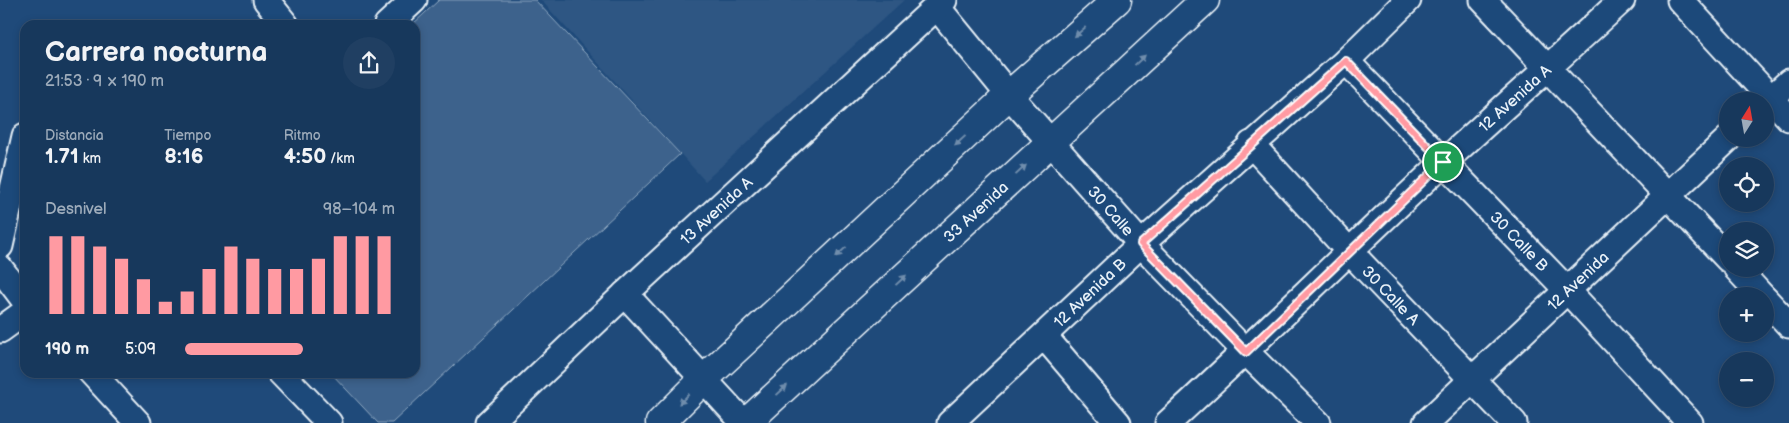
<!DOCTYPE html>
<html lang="es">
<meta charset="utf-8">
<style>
body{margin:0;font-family:"Balsamiq Sans",sans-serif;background:#203f62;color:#f1f3f6;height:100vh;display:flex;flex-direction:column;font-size:19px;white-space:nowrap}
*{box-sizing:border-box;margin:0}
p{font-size:16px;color:#9eacbb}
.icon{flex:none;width:28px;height:28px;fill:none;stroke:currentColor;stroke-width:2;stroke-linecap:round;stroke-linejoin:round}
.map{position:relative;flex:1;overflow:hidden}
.panel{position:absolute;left:20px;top:20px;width:400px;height:358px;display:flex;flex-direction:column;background:#17385c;border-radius:15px;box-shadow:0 2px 8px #0003,0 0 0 1px #365272}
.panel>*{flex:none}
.needle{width:32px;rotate:11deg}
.fabs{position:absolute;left:1719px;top:92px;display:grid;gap:10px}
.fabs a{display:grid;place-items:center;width:55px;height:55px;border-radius:50%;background:#17385c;box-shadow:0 2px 8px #0003,0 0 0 1px #365272;font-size:25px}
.pin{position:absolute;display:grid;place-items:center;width:42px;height:42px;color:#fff;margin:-21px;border:2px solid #fff;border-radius:50%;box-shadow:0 1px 5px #0007}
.round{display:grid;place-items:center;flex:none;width:52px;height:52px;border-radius:26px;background:#203f62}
.overview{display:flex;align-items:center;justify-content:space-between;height:85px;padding:0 25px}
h1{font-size:28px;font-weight:700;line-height:38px}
.metrics{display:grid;grid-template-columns:repeat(3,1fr);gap:8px;height:85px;padding:5px 25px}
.metrics div{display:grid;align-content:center}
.metrics b{font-size:21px;font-weight:700}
.metrics small{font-size:14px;font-weight:400}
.metrics p{font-size:14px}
.chart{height:140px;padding:10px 25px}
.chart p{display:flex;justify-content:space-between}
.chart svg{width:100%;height:90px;margin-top:5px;stroke:#ff9aa2;stroke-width:6}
ul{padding:0 25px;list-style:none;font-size:16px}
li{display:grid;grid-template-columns:80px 60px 1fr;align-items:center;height:38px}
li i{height:12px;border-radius:6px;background:#ff9aa2}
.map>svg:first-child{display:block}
.built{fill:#2e5683}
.green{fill:#3c628c;stroke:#92aac2}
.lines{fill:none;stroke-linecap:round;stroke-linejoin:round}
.street-casing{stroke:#e8f1f8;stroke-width:29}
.secondary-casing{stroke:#e8f1f8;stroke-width:31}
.street{stroke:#1f4a7a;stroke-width:25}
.secondary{stroke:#1f4a7a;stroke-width:28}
.oneway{fill:#6f8dac}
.route-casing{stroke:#fff;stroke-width:10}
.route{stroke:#ff9aa2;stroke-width:6}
.labels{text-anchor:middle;stroke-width:4;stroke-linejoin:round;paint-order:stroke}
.street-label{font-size:16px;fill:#e8f1f8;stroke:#1f4a7a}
</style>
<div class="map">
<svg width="1789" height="423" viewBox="0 0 1789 423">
<rect width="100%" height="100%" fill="#1f4a7a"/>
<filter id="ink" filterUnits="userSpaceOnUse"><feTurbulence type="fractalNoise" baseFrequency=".02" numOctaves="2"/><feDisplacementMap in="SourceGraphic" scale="10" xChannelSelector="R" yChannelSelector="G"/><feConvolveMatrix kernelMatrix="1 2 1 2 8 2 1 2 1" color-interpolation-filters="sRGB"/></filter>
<g filter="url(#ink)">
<path class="built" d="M 541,0 L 904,0 L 705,181 Z"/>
<path class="green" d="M 439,0 L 535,0 L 680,154 L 392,423 L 378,423 L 331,373 L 415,372 L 415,25 L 412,25 Z"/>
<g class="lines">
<g class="street-casing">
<g id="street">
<path d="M 266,0 L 286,25"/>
<path d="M 1483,0 L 1728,259"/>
<path d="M 1680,0 L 1789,118"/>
<path id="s1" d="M 937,7 L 1009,95 L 1141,244 L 1246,352 L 1318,423"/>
<path d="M 387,25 L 414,0"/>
<path id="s2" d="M 1346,61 L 1567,290 L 1690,423"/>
<path d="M 1765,104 L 1789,82"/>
<path id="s3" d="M 1251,144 L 1350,252 L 1514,423"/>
<path d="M 0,246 L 25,136"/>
<path d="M 0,268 L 25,301"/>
<path d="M 1737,269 L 1762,296"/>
<path d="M 625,294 L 744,423"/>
<path d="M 1765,299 L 1789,325"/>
<path d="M 0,330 L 25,312"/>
<path d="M 1044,336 L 1118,423"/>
<path d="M 91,372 L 138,423"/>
<path d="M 280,372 L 329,423"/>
<path id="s4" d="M 489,423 L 625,294 L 944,0"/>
<path id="s5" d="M 950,423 L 1141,244 L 1346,61 L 1408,0"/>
<path id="s6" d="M 1168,423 C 1261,338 1350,249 1443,163 C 1502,108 1563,55 1622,0"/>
<path id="s7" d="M 1426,423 L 1728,139"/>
</g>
</g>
<g class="secondary-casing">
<g id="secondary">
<path d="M 660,423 L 704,379 L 1009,95 L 1117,0"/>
<path id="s8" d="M 746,423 L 1205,0"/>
</g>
</g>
<use href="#street" class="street"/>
<use href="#secondary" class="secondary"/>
</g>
<defs><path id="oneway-solid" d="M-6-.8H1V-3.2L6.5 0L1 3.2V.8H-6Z" transform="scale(1.25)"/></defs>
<g class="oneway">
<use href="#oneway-solid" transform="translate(1080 32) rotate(139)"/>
<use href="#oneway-solid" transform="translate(1140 60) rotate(-43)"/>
<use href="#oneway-solid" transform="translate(960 141) rotate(137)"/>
<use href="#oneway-solid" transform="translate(1021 170) rotate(-43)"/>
<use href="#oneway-solid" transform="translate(841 252) rotate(137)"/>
<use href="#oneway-solid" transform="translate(901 280) rotate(-43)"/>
<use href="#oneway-solid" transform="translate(782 390) rotate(-43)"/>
<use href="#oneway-solid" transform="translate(684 399) rotate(135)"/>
</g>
</g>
<g class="lines" filter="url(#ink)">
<g class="route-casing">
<path id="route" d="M 1346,61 L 1443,162 L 1246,352 L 1141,244 Z"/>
</g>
<use href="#route" class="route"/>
</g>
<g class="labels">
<g class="street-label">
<text dy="6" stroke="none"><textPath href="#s6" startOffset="475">12 Avenida A</textPath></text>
<text dy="6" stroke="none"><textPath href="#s1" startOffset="268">30 Calle</textPath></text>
<text dy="6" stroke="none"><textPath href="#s4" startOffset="311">13 Avenida A</textPath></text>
<text dy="6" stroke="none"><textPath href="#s8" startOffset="312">33 Avenida</textPath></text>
<text dy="6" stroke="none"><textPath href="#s2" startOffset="250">30 Calle B</textPath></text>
<text dy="6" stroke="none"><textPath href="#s7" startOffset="208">12 Avenida</textPath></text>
<text dy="6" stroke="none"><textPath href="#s5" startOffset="191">12 Avenida B</textPath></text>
<text dy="6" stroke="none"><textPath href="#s3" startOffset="206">30 Calle A</textPath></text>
</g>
</g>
</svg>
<div class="fabs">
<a><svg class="needle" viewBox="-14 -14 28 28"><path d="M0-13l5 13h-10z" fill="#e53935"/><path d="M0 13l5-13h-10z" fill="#9eacbb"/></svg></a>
<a><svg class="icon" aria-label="locate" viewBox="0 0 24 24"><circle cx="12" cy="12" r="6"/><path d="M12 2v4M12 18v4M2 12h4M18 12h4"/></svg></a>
<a><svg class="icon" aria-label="layers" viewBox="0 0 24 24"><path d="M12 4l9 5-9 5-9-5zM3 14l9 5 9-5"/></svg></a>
<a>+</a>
<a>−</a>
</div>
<div class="pin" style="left:1443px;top:162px;background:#1e9e55"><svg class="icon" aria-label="arrive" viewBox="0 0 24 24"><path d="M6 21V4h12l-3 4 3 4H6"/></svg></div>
<section class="panel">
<div class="overview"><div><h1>Carrera nocturna</h1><p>21:53 · 9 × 190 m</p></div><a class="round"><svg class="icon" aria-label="share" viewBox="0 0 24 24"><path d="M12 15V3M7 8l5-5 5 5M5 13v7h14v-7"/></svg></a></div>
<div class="metrics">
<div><p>Distancia</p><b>1.71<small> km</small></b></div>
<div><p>Tiempo</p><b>8:16</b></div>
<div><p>Ritmo</p><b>4:50<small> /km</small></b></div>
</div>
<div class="chart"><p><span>Desnivel</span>98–104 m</p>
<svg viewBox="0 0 160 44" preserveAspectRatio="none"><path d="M5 44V6M15 44V6M25 44V11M35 44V17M45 44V27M55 44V38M65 44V33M75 44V22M85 44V11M95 44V17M105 44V22M115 44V22M125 44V17M135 44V6M145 44V6M155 44V6"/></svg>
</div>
<ul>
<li><b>190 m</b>5:09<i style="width:56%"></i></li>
</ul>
</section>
</div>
